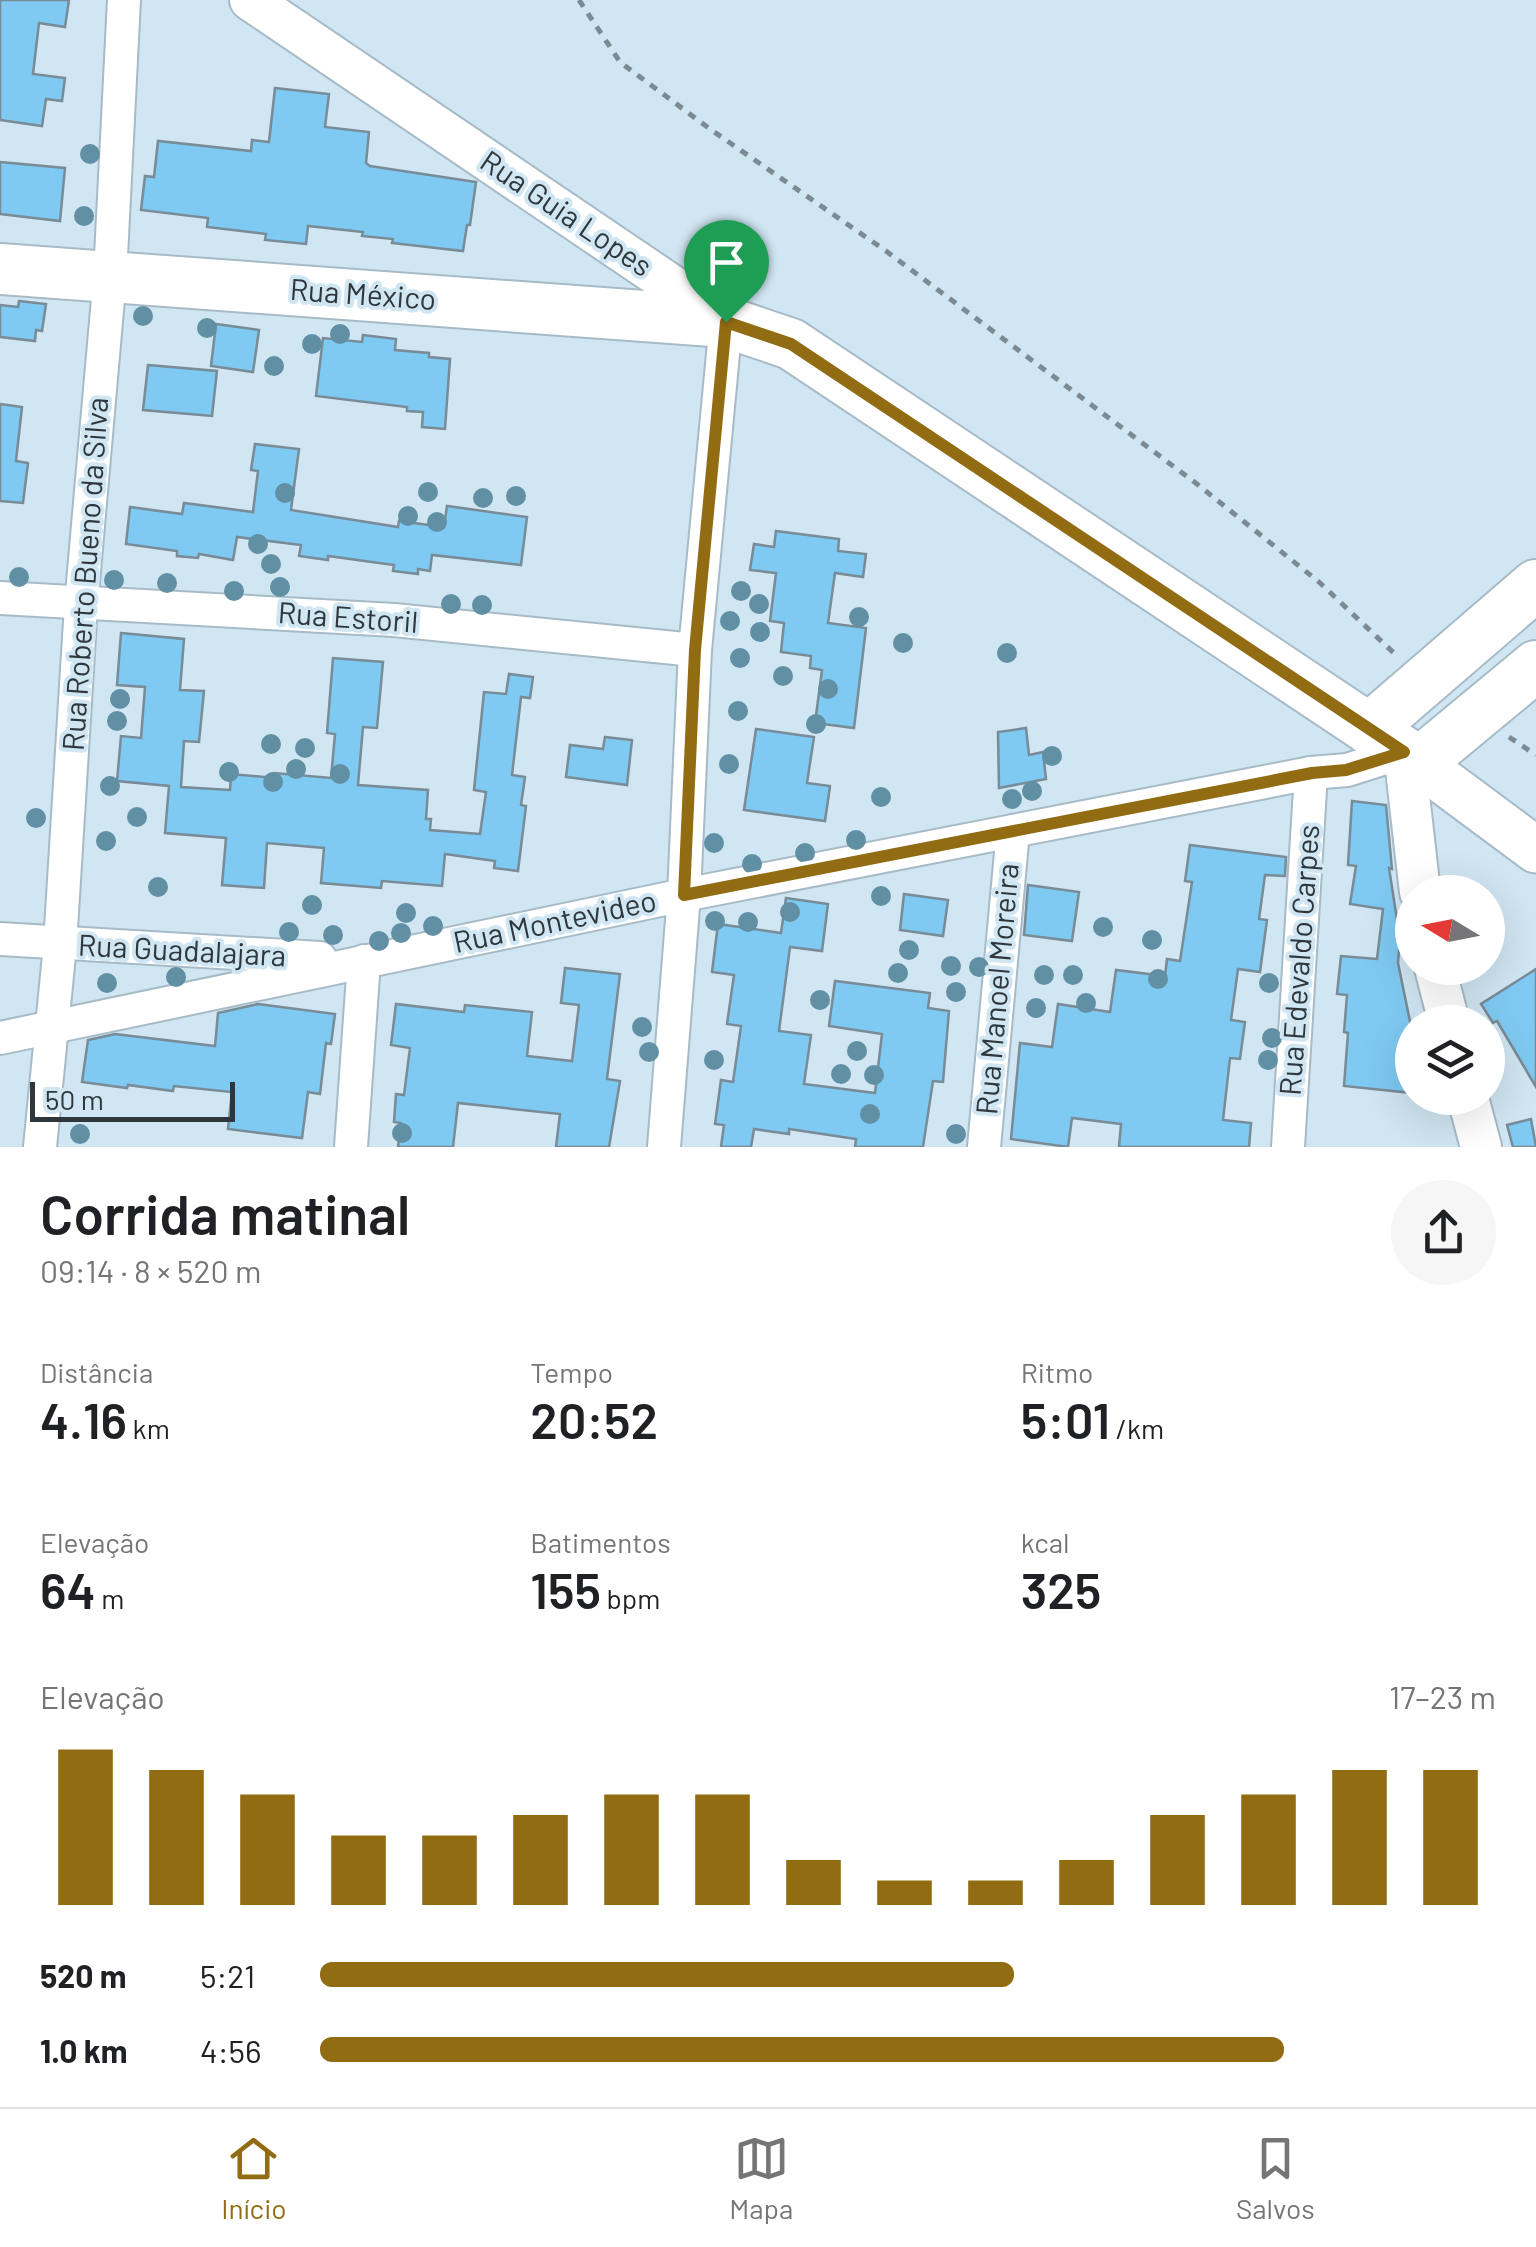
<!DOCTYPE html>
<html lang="pt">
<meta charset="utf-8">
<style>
body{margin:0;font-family:Barlow,sans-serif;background:#f6f6f6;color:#202124;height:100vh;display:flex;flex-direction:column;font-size:38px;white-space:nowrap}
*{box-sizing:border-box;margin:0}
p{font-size:32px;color:#757577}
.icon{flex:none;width:55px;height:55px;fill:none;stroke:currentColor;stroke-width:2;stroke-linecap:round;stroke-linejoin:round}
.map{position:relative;height:1147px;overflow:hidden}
.side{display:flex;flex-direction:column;background:#fff;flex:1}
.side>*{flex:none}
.needle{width:65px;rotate:280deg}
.tools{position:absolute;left:1395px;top:875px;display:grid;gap:20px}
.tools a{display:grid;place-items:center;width:110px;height:110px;border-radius:50%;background:#fff;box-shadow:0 10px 40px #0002;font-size:50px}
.scale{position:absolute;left:30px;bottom:25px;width:205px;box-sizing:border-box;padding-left:10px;border:5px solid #2f373c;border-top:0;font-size:28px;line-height:35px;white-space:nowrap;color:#2f373c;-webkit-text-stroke:8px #d0e6f2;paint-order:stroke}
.pin{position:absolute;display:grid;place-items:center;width:85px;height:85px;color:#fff;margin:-102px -42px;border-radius:50% 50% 50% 0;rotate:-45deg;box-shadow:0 0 10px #0007}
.pin .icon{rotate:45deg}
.round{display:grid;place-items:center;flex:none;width:105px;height:105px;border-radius:52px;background:#f6f6f6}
.headline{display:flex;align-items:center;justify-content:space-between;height:170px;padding:0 40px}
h1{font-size:55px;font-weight:600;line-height:75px}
.stats{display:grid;grid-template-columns:repeat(3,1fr);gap:15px;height:170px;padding:10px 40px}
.stats div{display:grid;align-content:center}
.stats b{font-size:50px;font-weight:600}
.stats small{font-size:28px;font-weight:400}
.stats p{font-size:28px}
.chart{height:280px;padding:20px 40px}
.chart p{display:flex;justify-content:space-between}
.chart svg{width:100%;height:180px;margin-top:10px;stroke:#926c13;stroke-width:6}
ul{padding:0 40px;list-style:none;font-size:32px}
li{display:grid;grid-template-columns:160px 120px 1fr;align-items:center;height:75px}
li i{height:25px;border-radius:12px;background:#926c13}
.menu{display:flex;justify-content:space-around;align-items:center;height:140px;border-top:2px solid #e0e0e0;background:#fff;font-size:28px;color:#757577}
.menu a{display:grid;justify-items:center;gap:5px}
.menu .on{color:#926c13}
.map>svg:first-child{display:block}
.building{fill:#7fcaf2;stroke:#788b96;stroke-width:2.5}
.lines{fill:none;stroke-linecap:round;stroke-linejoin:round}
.minor-casing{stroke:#a7bbc7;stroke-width:36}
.tertiary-casing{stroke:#a7bbc7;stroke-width:44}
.secondary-casing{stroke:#a7bbc7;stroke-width:49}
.primary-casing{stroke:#a7bbc7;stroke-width:54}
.path{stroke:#7c8b93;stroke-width:5;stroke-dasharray:8 8;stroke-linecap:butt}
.minor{stroke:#fff;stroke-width:32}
.tertiary{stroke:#fff;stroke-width:40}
.secondary{stroke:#fff;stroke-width:45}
.primary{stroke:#fff;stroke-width:50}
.tree{fill:#618fa3}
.route-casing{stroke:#fff;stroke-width:20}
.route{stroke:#926c13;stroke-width:12}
.labels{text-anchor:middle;stroke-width:8;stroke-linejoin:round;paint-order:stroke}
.street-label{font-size:30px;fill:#2f373c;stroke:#d0e6f2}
</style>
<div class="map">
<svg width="1536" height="1147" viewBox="0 0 1536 1147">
<rect width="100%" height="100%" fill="#d0e6f2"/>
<g class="building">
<path d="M 0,0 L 69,0 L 65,27 L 39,23 L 33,74 L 65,78 L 62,101 L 46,99 L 42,126 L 0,120 Z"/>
<path d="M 275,88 L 329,94 L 325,127 L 369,132 L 366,163 L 370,166 L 476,182 L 470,225 L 467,225 L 463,251 L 392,243 L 393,239 L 362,236 L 363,232 L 308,226 L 306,244 L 265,240 L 266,234 L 207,227 L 208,218 L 141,210 L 145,176 L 154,177 L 158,141 L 251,151 L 252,140 L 269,142 Z"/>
<path d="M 0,162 L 65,168 L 60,221 L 0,214 Z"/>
<path d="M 19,301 L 46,304 L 42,331 L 36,330 L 35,341 L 0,337 L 0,305 L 18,307 Z"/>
<path d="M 216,324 L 259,330 L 253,372 L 211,366 Z"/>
<path d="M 363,335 L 396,339 L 395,350 L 429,353 L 429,357 L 450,359 L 445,429 L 422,427 L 423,412 L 407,411 L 407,407 L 316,396 L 323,338 L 362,342 Z"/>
<path d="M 148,365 L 217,371 L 212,416 L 143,410 Z"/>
<path d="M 0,404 L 22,407 L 16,461 L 28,463 L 23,503 L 0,501 Z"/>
<path d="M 255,444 L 299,449 L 291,510 L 398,527 L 399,521 L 444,527 L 447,506 L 527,517 L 521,565 L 432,555 L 430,571 L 418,569 L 418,574 L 393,571 L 394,565 L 328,556 L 328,560 L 299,556 L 301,545 L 237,537 L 233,560 L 199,554 L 198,558 L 177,556 L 177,551 L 126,544 L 130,507 L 182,514 L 184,503 L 253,512 L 258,471 L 251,470 Z"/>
<path d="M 776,531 L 839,539 L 838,551 L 866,554 L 863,577 L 835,573 L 828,623 L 866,628 L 854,728 L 815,723 L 822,670 L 810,668 L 811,656 L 781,652 L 784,623 L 770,621 L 776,573 L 750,570 L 754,544 L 774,547 Z"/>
<path d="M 121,633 L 184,639 L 180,690 L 204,691 L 199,742 L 184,741 L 181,787 L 230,790 L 231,774 L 275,778 L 275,773 L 331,778 L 335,734 L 327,733 L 333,658 L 383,662 L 377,728 L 363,727 L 358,785 L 428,790 L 426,819 L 431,819 L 430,830 L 480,834 L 486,792 L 474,790 L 484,692 L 506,694 L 509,674 L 533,677 L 530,698 L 521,697 L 512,775 L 525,777 L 521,805 L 526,806 L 518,871 L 494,868 L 495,861 L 445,854 L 442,886 L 382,881 L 381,888 L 321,883 L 324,848 L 267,843 L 264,888 L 222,885 L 226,838 L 165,833 L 169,786 L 117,781 L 121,736 L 141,738 L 145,687 L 117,685 Z"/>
<path d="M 1026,728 L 1029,755 L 1043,752 L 1046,779 L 999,788 L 998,732 Z"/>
<path d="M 756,729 L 814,737 L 807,783 L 830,786 L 825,821 L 744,810 Z"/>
<path d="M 605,737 L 632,740 L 627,785 L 566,777 L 570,745 L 603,749 Z"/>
<path d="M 1352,801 L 1386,805 L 1392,869 L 1389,868 L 1400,939 L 1398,963 L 1412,1031 L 1412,1093 L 1344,1086 L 1348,1033 L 1344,1032 L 1347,995 L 1337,994 L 1341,956 L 1377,959 L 1383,909 L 1350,904 L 1356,866 L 1348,865 Z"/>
<path d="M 1190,845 L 1286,857 L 1285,876 L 1265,875 L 1259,919 L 1267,920 L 1260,972 L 1238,969 L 1231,1020 L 1245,1022 L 1240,1059 L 1230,1058 L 1223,1120 L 1251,1123 L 1249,1147 L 1119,1147 L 1121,1124 L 1072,1118 L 1068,1147 L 1011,1139 L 1020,1043 L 1052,1047 L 1058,1004 L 1110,1012 L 1116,970 L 1165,976 L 1167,959 L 1180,961 L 1192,882 L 1185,881 Z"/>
<path d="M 1028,885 L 1079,892 L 1072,941 L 1024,935 Z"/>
<path d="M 904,894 L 948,900 L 943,936 L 900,930 Z"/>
<path d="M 786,898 L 828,904 L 822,951 L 790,947 L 779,1031 L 811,1035 L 804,1084 L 875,1093 L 882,1034 L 829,1026 L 835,981 L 930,993 L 928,1008 L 949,1011 L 943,1082 L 933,1081 L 923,1147 L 855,1147 L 856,1139 L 789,1129 L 789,1134 L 754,1129 L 751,1147 L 721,1147 L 724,1125 L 715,1124 L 721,1080 L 733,1082 L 741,1026 L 727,1024 L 734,975 L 712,972 L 718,924 L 781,933 Z"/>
<path d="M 565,968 L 620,974 L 607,1079 L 620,1081 L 609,1147 L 556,1147 L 560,1114 L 458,1103 L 453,1147 L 398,1147 L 401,1123 L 394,1122 L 396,1094 L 404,1095 L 410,1048 L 391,1045 L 396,1004 L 464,1012 L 465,1005 L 532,1012 L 527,1056 L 572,1061 L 579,1005 L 561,1003 Z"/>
<path d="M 1536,969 L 1536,1087 L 1497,1021 L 1493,1023 L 1481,1004 Z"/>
<path d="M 258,1004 L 335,1014 L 331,1044 L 326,1043 L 320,1094 L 308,1092 L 302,1138 L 228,1129 L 232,1092 L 174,1086 L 173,1091 L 128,1085 L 127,1088 L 82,1082 L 88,1040 L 115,1034 L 215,1046 L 218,1013 Z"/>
<path d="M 1531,1119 L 1536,1147 L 1513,1147 L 1507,1125 Z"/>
</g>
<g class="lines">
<g class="minor-casing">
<g id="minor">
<path d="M 0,598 L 394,620 L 695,650"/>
<path d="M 0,939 L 320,958"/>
<path d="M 0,1038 L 684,895 L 1311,773 L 1347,770 L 1404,752"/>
<path d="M 40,1147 L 60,945 L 81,605 L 110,276 L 124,0"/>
<path d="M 351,1147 L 364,961"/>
<path d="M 664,1147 L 684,895 L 695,650 L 726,322"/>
<path d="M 984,1147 L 1013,831"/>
<path d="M 1288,1147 L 1311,773"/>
</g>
</g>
<g class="tertiary-casing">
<g id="tertiary">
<path d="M 250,0 L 726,322"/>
<path d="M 1404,752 L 1420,892"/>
<path d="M 1435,968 L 1449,1022"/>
<path d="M 1468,1098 L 1481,1147"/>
</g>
</g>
<g class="secondary-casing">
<path id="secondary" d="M 1404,752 L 1536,850"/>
</g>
<g class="primary-casing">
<g id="primary">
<path d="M 0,269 L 726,322 L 791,344 L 1404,752"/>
<path d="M 1369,729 L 1536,585"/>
<path d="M 1419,763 L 1536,666"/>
</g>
</g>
<g class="path">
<path d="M 579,0 L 620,62 L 710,129 L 886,251 L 1197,484 L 1319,582 L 1397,656"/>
<path d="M 1509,737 L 1536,755"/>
</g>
<use href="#minor" class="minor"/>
<use href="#tertiary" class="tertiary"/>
<use href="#secondary" class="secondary"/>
<use href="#primary" class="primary"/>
</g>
<g class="tree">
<circle cx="90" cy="154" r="10"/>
<circle cx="84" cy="216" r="10"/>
<circle cx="143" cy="316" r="10"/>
<circle cx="207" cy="328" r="10"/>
<circle cx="340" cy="334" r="10"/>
<circle cx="312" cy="344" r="10"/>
<circle cx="274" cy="366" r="10"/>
<circle cx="428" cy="492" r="10"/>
<circle cx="285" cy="493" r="10"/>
<circle cx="516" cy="496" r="10"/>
<circle cx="483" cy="498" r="10"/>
<circle cx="408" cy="516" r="10"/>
<circle cx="437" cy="522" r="10"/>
<circle cx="258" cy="544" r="10"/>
<circle cx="271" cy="564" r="10"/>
<circle cx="19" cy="577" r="10"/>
<circle cx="114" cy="580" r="10"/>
<circle cx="167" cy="583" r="10"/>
<circle cx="280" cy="587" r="10"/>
<circle cx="234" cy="591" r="10"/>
<circle cx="741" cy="591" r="10"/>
<circle cx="451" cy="604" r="10"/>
<circle cx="759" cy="604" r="10"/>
<circle cx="482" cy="605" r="10"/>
<circle cx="859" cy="617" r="10"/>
<circle cx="730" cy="621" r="10"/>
<circle cx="760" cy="632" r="10"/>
<circle cx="903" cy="643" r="10"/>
<circle cx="1007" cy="653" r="10"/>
<circle cx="740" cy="658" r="10"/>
<circle cx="783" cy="676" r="10"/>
<circle cx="828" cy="689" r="10"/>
<circle cx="120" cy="699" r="10"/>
<circle cx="738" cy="711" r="10"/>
<circle cx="117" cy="721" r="10"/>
<circle cx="816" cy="724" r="10"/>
<circle cx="271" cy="744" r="10"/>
<circle cx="305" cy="748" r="10"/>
<circle cx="1052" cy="756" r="10"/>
<circle cx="729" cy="764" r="10"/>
<circle cx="296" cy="769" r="10"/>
<circle cx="229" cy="772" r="10"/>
<circle cx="340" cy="774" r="10"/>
<circle cx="273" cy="782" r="10"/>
<circle cx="110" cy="786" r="10"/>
<circle cx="1032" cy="791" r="10"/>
<circle cx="881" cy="797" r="10"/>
<circle cx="1012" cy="799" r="10"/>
<circle cx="137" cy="817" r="10"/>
<circle cx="36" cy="818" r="10"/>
<circle cx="856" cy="840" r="10"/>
<circle cx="106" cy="841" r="10"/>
<circle cx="714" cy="843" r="10"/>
<circle cx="805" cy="853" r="10"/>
<circle cx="752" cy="864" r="10"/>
<circle cx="158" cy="887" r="10"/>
<circle cx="881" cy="896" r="10"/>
<circle cx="312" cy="905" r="10"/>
<circle cx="790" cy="912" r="10"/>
<circle cx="406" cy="913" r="10"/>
<circle cx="715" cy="921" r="10"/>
<circle cx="748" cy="922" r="10"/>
<circle cx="433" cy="926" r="10"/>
<circle cx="1103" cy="927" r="10"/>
<circle cx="289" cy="932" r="10"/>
<circle cx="401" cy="933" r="10"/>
<circle cx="333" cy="935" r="10"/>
<circle cx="1152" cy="940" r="10"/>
<circle cx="379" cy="941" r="10"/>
<circle cx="909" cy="950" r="10"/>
<circle cx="951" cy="966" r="10"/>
<circle cx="979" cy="967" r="10"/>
<circle cx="898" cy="973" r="10"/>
<circle cx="1044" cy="975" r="10"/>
<circle cx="1073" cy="975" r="10"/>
<circle cx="176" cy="977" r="10"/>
<circle cx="1158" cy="979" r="10"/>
<circle cx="107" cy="983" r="10"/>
<circle cx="1269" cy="983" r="10"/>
<circle cx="956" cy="992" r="10"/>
<circle cx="820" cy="1000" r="10"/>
<circle cx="1086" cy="1003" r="10"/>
<circle cx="1036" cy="1008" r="10"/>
<circle cx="642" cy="1027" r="10"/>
<circle cx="1272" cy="1038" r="10"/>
<circle cx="857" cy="1051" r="10"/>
<circle cx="649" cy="1052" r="10"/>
<circle cx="714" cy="1060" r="10"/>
<circle cx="1268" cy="1060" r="10"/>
<circle cx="841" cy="1074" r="10"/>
<circle cx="874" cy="1075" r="10"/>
<circle cx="870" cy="1114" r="10"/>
<circle cx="402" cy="1133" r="10"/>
<circle cx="80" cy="1134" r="10"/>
<circle cx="956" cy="1134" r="10"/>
</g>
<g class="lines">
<g class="route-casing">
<path id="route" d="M 726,322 L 791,344 L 1404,752 L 1346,770 L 1312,773 L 684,895 L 695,650 Z"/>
</g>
<use href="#route" class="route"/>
</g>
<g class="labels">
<g class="street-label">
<text transform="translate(566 214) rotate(34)" y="10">Rua Guia Lopes</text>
<text transform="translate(363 295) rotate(4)" y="10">Rua México</text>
<text transform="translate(86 574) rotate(-86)" y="10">Rua Roberto Bueno da Silva</text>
<text transform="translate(348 618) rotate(4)" y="10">Rua Estoril</text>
<text transform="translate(555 922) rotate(-12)" y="10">Rua Montevideo</text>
<text transform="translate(182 951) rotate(3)" y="10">Rua Guadalajara</text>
<text transform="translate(1300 960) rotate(-86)" y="10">Rua Edevaldo Carpes</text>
<text transform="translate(998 989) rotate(-85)" y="10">Rua Manoel Moreira</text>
</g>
</g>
</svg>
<div class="tools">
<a><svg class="needle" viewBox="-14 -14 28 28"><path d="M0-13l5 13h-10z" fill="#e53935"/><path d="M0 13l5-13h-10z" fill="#757577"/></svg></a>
<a><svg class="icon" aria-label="layers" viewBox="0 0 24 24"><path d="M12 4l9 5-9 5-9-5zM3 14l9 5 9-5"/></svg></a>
</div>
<div class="scale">50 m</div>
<div class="pin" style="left:726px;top:322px;background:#1e9e55"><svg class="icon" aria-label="arrive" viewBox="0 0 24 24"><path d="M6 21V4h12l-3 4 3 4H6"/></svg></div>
</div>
<section class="side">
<div class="headline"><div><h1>Corrida matinal</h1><p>09:14 · 8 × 520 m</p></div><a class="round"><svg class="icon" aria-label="share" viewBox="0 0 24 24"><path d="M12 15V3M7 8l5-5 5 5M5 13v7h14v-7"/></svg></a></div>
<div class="stats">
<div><p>Distância</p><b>4.16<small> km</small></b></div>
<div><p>Tempo</p><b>20:52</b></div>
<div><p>Ritmo</p><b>5:01<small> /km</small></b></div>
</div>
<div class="stats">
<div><p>Elevação</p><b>64<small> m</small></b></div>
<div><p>Batimentos</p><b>155<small> bpm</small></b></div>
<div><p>kcal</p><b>325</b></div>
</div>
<div class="chart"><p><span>Elevação</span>17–23 m</p>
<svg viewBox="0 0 160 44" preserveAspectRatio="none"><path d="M5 44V6M15 44V11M25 44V17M35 44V27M45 44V27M55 44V22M65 44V17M75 44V17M85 44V33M95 44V38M105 44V38M115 44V33M125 44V22M135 44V17M145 44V11M155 44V11"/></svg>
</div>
<ul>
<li><b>520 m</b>5:21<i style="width:59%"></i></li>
<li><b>1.0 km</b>4:56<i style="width:82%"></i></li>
</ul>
</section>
<nav class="menu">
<a class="on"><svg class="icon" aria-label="home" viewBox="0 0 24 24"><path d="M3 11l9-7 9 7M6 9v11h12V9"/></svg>Início</a>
<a><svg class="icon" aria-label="map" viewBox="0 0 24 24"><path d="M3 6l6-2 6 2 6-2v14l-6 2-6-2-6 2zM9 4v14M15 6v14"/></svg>Mapa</a>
<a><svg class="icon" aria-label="saved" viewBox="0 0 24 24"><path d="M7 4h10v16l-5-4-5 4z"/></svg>Salvos</a>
</nav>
